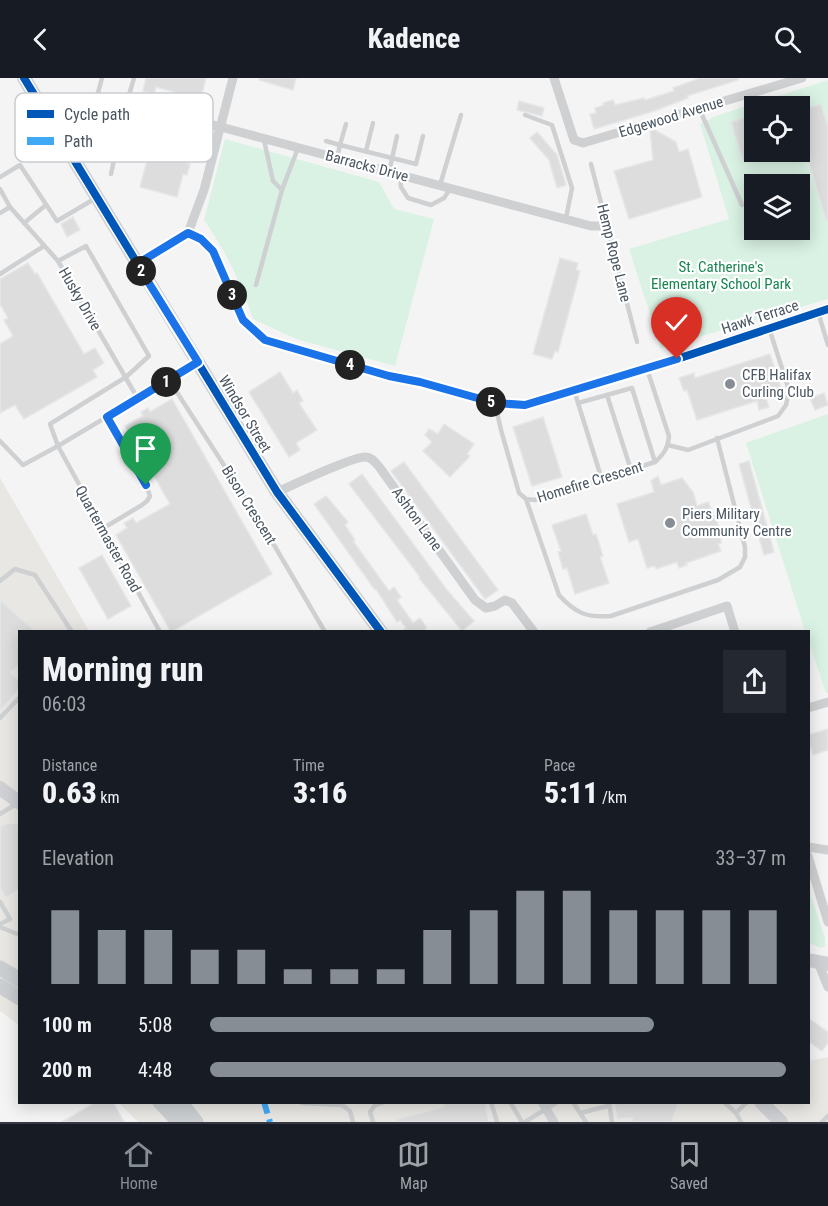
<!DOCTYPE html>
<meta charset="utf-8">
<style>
body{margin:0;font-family:"Roboto Condensed",sans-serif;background:#242831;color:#f1f3f6;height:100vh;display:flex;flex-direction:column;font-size:22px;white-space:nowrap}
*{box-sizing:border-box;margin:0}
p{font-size:20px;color:#9ea1a6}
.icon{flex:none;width:33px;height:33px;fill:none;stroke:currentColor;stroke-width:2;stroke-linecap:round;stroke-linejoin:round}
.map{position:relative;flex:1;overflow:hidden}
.drawer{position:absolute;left:18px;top:552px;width:792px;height:474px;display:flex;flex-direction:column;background:#171b24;border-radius:0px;box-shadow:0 3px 15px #0003}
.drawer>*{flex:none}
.tools{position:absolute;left:744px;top:18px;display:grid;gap:12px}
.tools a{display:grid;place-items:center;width:66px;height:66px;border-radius:0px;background:#171b24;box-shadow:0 3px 15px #0003;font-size:30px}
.pin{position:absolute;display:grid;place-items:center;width:51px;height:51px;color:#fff;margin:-62px -26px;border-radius:50% 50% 50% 0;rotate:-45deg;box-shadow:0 0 6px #0007}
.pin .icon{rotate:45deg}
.km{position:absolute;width:30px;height:30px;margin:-15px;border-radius:50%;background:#222;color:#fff;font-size:16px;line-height:30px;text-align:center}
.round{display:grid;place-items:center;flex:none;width:63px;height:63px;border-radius:0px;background:#242831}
.head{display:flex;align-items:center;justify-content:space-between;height:102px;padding:0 24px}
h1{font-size:33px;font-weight:800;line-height:45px}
.stats{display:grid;grid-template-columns:repeat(3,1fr);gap:9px;height:102px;padding:6px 24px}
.stats div{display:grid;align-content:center}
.stats b{font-size:30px;font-weight:800}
.stats small{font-size:16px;font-weight:400}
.stats p{font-size:16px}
.chart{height:168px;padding:12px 24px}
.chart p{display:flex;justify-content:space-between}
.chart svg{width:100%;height:108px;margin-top:6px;stroke:#868d94;stroke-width:6}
ul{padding:0 24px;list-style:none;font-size:20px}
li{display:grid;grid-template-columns:96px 72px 1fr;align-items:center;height:45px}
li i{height:15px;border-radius:8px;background:#868d94}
header{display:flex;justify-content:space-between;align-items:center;height:78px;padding:0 24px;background:#171b24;font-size:27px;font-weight:800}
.dock{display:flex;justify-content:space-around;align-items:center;height:84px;border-top:2px solid #363941;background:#171b24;font-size:16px;color:#9ea1a6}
.dock a{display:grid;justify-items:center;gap:3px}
.dock .active{color:#868d94}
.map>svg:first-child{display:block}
.commercial{fill:#e8e7e3}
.green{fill:#d9f2e3;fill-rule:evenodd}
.building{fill:#ddddde;stroke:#e5e6e7;stroke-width:1.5}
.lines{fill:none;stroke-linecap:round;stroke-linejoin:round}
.lane{stroke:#ced0d2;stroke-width:4.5}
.street{stroke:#ced0d2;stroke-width:9}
.secondary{stroke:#ced0d4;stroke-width:14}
.primary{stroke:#caced1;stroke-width:15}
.quiet{stroke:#3fa9f5;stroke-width:6;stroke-dasharray:12 6;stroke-linecap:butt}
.cycleway-casing{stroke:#fff;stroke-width:11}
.cycleway{stroke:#0057b8;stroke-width:8}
.route-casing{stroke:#fff;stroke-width:12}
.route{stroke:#1a73e8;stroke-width:8}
.poi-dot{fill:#868d94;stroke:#fff;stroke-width:2}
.labels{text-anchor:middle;stroke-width:4.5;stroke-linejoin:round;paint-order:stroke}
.street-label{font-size:15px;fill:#4a5661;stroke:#fff}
.park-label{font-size:15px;fill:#17864f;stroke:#fff}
.poi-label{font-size:15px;fill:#4a5661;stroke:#fff;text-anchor:start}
.key{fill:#fff;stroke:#c9ccd0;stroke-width:1.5}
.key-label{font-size:16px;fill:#4a5661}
</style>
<header><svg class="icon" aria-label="back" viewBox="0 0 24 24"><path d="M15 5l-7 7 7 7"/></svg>Kadence<svg class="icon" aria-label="search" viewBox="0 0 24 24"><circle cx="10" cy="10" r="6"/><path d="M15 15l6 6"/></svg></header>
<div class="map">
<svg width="828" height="1044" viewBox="0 0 828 1044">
<rect width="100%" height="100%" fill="#f4f4f4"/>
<g class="commercial">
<path d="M 0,400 L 89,553 L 20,554 L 19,947 L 0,933 Z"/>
<path d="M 828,979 L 828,1044 L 138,1044 L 119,1025 L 808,1024 L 809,983 Z"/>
</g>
<g class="green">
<path d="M 828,2 L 828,221 L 661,270 L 629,171 L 729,141 L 700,46 L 716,38 ZM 754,28 L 800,28 L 800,74 L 754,74 ZM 754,106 L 800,106 L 800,152 L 754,152 Z"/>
<path d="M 225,61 L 379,104 L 394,131 L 434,141 L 395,288 L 296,261 L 253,241 C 241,205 226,173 204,142 Z"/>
<path d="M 828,336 L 828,615 L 826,615 L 809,564 L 808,554 L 805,553 L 746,365 Z"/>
<path d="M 808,809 L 825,860 L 825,868 L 821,870 L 809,865 Z"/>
</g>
<g class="building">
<path d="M 146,0 L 206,0 L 199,28 L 188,25 L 189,18 L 156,9 L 154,16 L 143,13 Z"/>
<path d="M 260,0 L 296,0 L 293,12 L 259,2 Z"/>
<path d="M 700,0 L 738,0 L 738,2 L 687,18 L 688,20 L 654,33 L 594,51 L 590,36 L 596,35 L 595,30 L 604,27 L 603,25 L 613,22 L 615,27 L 644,20 L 645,22 L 674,13 L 673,10 Z"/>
<path d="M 519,23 L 544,30 L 542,38 L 517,32 Z"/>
<path d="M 821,26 L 828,49 L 828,142 L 826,142 L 803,65 L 800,66 L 800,32 Z"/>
<path d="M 754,37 L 754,79 L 743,83 L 731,44 Z"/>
<path d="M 653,51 L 676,64 L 679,74 L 688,71 L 702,119 L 629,141 L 614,93 L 653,82 L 650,52 Z"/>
<path d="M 537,54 L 557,77 L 566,107 L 557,110 L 549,82 L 530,60 Z"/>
<path d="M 176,56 L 190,60 L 184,84 L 190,86 L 187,97 L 183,96 L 177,119 L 140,109 L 151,67 L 171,72 Z"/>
<path d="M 73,139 L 80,152 L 67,159 L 61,146 Z"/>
<path d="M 560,180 L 578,185 L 576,192 L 580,193 L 558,274 L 555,273 L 552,281 L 533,276 Z"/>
<path d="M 28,185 L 35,196 L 37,195 L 84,276 L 95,270 L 104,285 L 93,292 L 97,299 L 24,341 L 15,327 L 0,335 L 0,266 L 13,258 L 4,242 L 8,240 L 0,226 L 0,201 Z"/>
<path d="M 770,276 L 783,315 L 766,320 L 769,329 L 759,332 L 757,323 L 697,342 L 687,312 L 684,313 L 679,300 L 694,295 L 695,300 Z"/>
<path d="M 280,294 L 293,315 L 297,312 L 303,323 L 299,325 L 317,352 L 296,365 L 300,372 L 289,379 L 249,314 Z"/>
<path d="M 824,315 L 828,327 L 815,332 L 810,320 Z"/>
<path d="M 172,321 L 272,496 L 171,554 L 116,457 L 127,450 L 124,445 L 133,440 L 136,445 L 170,426 L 125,348 L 143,338 L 141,334 L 148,330 L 150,334 Z"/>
<path d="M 543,339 L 562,399 L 532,408 L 513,349 Z"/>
<path d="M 444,346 L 474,366 L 467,376 L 470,378 L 450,399 L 423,373 L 432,364 L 425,357 L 429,351 L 438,356 Z"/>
<path d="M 749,383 L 774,474 L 764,477 L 739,386 Z"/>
<path d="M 404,384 L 498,512 L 485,521 L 391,393 Z"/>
<path d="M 362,396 L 447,512 L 474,543 L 462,553 L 419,500 L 420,499 L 349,406 Z"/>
<path d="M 658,398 L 661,407 L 682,400 L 693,414 L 697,428 L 708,424 L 720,451 L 721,465 L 718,466 L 721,473 L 686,485 L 687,487 L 679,490 L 677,484 L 656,491 L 655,488 L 647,490 L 638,461 L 629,464 L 617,426 L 654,414 L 651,403 Z"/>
<path d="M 326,418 L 348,444 L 345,447 L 355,462 L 353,463 L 389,513 L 394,509 L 401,519 L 397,522 L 413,545 L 420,540 L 427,550 L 421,554 L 401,554 L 406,550 L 400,542 L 397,544 L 376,511 L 375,512 L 314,426 Z"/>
<path d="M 586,436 L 593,457 L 596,456 L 603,478 L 600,479 L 609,505 L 575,516 L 567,490 L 563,491 L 558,474 L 561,473 L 552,447 Z"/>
<path d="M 102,477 L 131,528 L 108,541 L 79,490 Z"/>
<path d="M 0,522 L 36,554 L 20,554 L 20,585 L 11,595 L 20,603 L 20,610 L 0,633 Z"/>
<path d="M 828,651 L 828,672 L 813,677 L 811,670 L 808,670 L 808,657 Z"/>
<path d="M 8,745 L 20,746 L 20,811 L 6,820 L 0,810 L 0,748 Z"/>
<path d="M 808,940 L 828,954 L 828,965 L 822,973 L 808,963 Z"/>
<path d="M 96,1024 L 113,1024 L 124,1044 L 62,1044 Z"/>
<path d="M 448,1024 L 485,1024 L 489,1044 L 397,1044 L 396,1041 L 444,1029 L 443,1026 Z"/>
<path d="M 614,1024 L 676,1024 L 677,1029 L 672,1044 L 632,1044 L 632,1040 L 617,1041 Z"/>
</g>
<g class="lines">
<g class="lane">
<path d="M 699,30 L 742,127"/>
<path d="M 525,37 L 552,47 L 572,110 L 566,140"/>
<path d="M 86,59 L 102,0"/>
<path d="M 264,62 L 273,103 L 282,112"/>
<path d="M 326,63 L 340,67 L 346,46"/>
<path d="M 366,73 L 373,45"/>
<path d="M 337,80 L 340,67 L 416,86 L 423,58"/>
<path d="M 591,86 L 637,264"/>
<path d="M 389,94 L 397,58"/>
<path d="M 111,96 L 126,27 L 134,0"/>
<path d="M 400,97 L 401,109 L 408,120 L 431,127 L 444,120 L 450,111"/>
<path d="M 0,99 L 20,87 L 57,143 L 96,120"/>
<path d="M 440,107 L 461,37"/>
<path d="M 0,111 L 10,129 L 0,135"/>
<path d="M 10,129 L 58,183 L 138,321"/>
<path d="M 24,145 L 46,127"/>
<path d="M 58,183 L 86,168 L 149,278 L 126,299 L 50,346 L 58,368 L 160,554"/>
<path d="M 0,196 L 44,168"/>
<path d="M 256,207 L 282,112 L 298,70"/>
<path d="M 818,234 L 828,267"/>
<path d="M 169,302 L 260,443 L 325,554"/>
<path d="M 574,312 L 602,402"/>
<path d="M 607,317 L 631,392"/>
<path d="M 495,325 L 501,352 L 519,415 L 526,421 L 535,422 L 655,384 C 664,376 668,370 669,358 L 647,291"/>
<path d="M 578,325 L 632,310 L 655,384"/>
<path d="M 0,363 L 23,387 L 58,368 L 197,285"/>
<path d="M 668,367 L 688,372 L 778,338 L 786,327 L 789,312 L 769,250"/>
<path d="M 526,421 L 559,517 C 575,535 587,540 611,538 L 718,502 L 740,489 L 745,479 L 745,469 L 717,360"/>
<path d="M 102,451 L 142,427 L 147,423 L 150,418 L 146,407 L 107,339"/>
<path d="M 0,503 L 15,491 L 35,497 L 72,554"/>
<path d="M 0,640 L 20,619"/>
<path d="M 0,736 L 16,726"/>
<path d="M 0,824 L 10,841 L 0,846"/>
<path d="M 0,849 L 20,857"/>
<path d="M 341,1024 L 342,1027 L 350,1033 L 353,1044"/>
<path d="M 491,1024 L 497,1044"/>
<path d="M 510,1024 L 522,1044"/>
<path d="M 573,1024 L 580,1035 L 608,1028"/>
<path d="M 609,1024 L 612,1044"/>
<path d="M 724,1024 L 736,1035"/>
<path d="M 302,1025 L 342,1027"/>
<path d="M 580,1035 L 586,1044"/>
<path d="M 373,1044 L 370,1034 L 375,1027 L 384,1024"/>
<path d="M 525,1044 L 557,1024"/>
<path d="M 741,1044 L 736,1035 L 747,1024"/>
<path d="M 822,1044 L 828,1038"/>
</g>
<g class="street">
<path d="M 554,0 L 574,62 L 583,65 L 802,0"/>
<path d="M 126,27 L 221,49 L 591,148 L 608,148"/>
<path d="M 188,155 L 204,112 L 233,0"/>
<path d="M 137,186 L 188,155 L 201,161 L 213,173 L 243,242 L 265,262 L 389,298 L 510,327 L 525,327 L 647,291 L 828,231"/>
<path d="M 277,414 C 293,407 351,379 365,379 C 372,379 376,385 380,390 L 475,522 L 486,530 L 495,528 L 505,522 L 512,525 L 534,554"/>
<path d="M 650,554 L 727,528 L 735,554"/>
<path d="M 808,630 L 828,624"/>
<path d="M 808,769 L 828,772"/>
<path d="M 808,778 L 828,844"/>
<path d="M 818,884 L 828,909"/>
<path d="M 542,1024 L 554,1044"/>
</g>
<g class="secondary">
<path d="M 24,0 L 277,414 L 381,554"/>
<path d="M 0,710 L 20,725"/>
<path d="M 808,882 L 828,886"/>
<path d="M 761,1024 L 781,1044"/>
</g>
<g class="primary">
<path d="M 0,890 L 20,902"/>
<path d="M 0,908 L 20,920"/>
<path d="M 160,1024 L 179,1044"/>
<path d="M 180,1024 L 196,1044"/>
</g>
<path class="quiet" d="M 264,1024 L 270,1044"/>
<g class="cycleway-casing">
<g id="cycleway">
<path d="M 24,0 L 277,414 L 381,554"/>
<path d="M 137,186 L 188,155 L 201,161 L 213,173 L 243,242 L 265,262 L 389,298 L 510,327 L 525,327 L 647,291 L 828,231"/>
</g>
</g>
<use href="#cycleway" class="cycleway"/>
</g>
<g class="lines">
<g class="route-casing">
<path id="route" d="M 146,407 L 107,339 L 198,284 L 137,186 L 188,155 L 201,161 L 213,173 L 243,242 L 265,262 L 389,298 L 420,304 L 495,325 L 525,327 L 677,281"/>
</g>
<use href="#route" class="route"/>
</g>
<g class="poi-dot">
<circle cx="730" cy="306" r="6"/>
<circle cx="670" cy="445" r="6"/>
</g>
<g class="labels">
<g class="street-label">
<text transform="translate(671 39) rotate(-17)" y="5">Edgewood Avenue</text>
<text transform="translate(367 88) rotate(15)" y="5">Barracks Drive</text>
<text transform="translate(614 175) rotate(76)" y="5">Hemp Rope Lane</text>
<text transform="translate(80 221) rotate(60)" y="5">Husky Drive</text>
<text transform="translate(760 239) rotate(-18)" y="5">Hawk Terrace</text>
<text transform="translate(245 336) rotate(59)" y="5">Windsor Street</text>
<text transform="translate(590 404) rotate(-17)" y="5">Homefire Crescent</text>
<text transform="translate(249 427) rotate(58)" y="5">Bison Crescent</text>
<text transform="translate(417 441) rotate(54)" y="5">Ashton Lane</text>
<text transform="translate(108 461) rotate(61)" y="5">Quartermaster Road</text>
</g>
<g class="park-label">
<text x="721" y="194">St. Catherine's<tspan x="721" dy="17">Elementary School Park</tspan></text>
</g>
<g class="poi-label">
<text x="742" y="302">CFB Halifax<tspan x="742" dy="17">Curling Club</tspan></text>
<text x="682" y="441">Piers Military<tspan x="682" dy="17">Community Centre</tspan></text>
</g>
</g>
<rect x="15" y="15" width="198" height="69" rx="9" class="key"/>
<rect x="27" y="32" width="27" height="8" fill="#0057b8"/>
<rect x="27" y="59" width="27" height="8" fill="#3fa9f5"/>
<g class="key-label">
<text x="64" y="42">Cycle path</text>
<text x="64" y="69">Path</text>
</g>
</svg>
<div class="tools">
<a><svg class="icon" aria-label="locate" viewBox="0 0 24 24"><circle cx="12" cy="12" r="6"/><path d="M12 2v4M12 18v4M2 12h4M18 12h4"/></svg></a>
<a><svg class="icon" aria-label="layers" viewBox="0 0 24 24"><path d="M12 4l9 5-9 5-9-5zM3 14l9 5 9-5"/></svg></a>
</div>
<div class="pin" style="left:146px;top:407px;background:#1e9e55"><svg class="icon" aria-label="arrive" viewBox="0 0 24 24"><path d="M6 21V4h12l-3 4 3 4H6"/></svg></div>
<div class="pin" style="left:677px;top:281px;background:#d93025"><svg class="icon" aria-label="check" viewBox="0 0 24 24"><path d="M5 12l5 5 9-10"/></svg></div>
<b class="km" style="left:166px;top:304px">1</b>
<b class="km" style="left:141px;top:193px">2</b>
<b class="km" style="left:232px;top:217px">3</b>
<b class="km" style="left:350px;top:287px">4</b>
<b class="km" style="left:491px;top:324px">5</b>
<section class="drawer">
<div class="head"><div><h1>Morning run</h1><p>06:03</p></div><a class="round"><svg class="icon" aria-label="share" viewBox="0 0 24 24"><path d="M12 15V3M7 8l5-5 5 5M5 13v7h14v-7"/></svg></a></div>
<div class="stats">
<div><p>Distance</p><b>0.63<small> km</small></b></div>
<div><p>Time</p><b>3:16</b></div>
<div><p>Pace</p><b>5:11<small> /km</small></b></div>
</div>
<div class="chart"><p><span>Elevation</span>33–37 m</p>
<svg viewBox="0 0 160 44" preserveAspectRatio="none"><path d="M5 44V14M15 44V22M25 44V22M35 44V30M45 44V30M55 44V38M65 44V38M75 44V38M85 44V22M95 44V14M105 44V6M115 44V6M125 44V14M135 44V14M145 44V14M155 44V14"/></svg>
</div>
<ul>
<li><b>100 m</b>5:08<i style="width:77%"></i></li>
<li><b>200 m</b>4:48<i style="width:100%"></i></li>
</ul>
</section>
</div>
<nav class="dock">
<a class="active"><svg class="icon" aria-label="home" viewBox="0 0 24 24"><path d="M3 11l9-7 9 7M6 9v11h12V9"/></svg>Home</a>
<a><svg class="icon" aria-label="map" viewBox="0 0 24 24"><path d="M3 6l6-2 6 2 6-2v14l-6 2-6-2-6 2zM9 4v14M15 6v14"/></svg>Map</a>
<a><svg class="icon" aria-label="saved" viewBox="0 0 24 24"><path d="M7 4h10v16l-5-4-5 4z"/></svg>Saved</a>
</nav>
